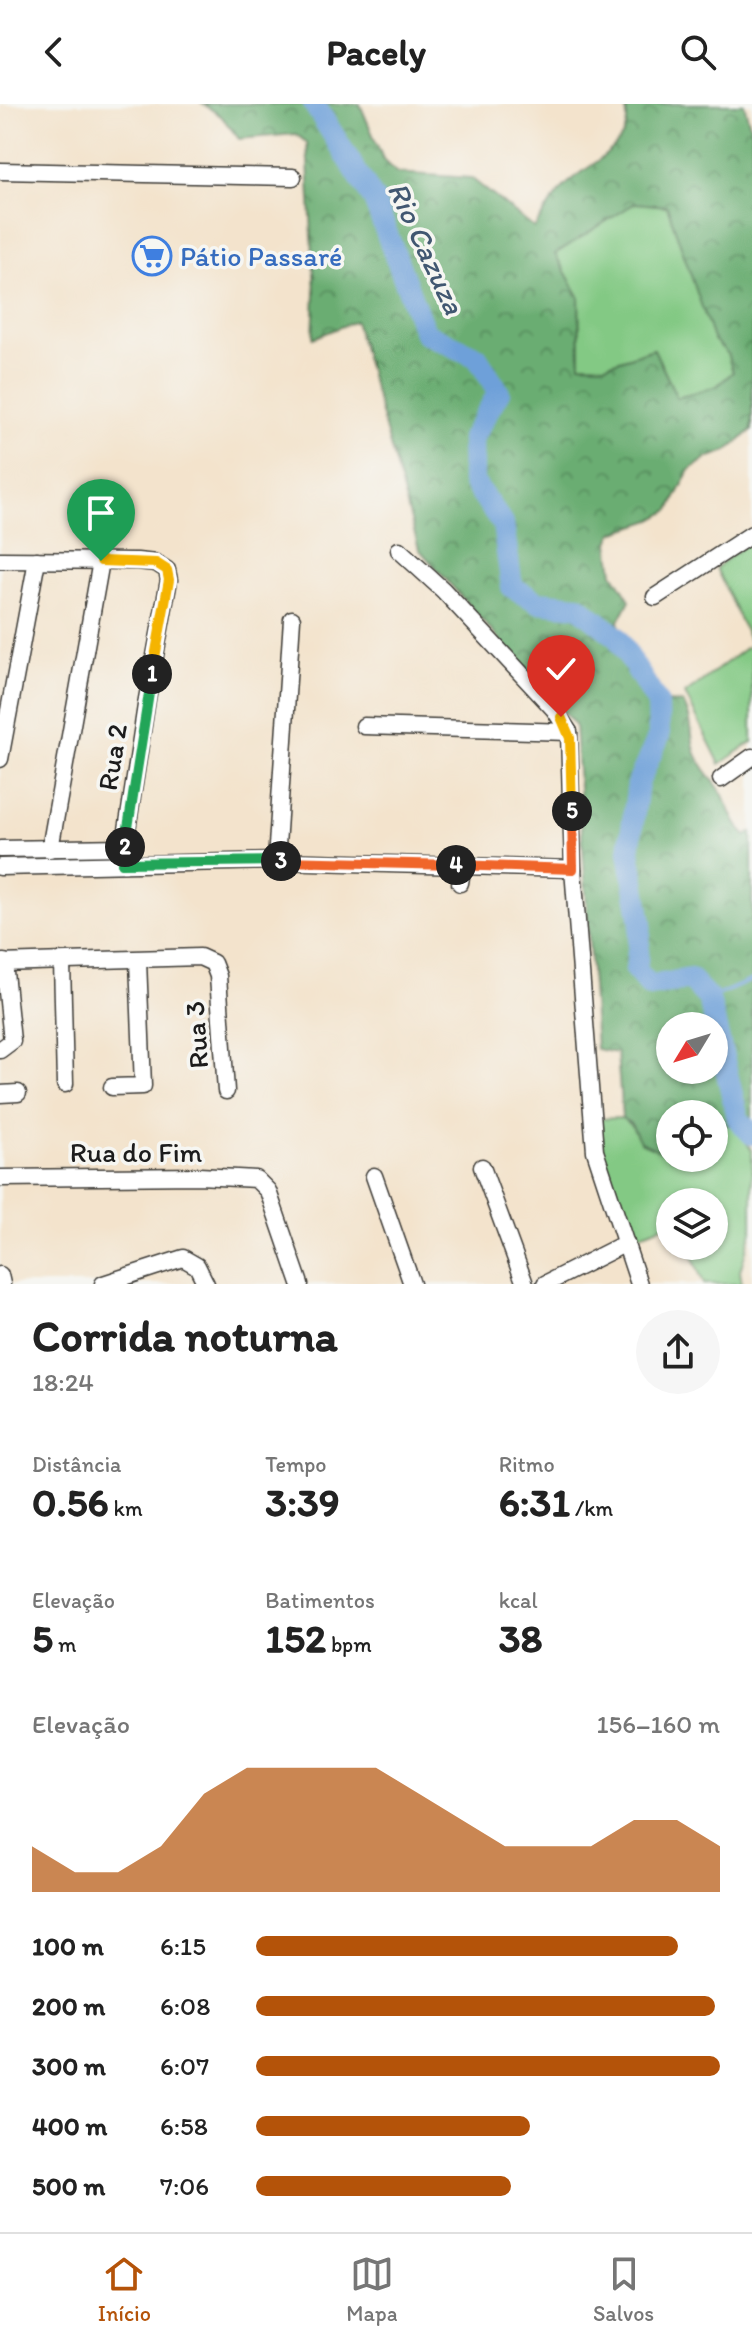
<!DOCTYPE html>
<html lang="pt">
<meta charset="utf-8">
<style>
body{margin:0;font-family:Itim,sans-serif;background:#f6f6f6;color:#222;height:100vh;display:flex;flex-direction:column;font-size:30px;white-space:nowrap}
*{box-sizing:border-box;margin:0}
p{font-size:26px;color:#767676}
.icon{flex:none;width:44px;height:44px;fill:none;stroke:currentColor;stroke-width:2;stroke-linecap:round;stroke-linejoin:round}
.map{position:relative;height:1180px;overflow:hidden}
.panel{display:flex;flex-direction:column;background:#fff;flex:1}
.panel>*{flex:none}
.needle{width:52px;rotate:232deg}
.buttons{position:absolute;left:656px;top:908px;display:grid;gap:16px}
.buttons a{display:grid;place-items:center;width:72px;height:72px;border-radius:50%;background:#fff;box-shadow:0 2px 6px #0004;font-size:40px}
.pin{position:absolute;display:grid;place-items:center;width:68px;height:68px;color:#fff;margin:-82px -34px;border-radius:50% 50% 50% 0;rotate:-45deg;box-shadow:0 0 8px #0007}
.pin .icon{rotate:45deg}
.km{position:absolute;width:40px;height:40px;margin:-20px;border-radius:50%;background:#222;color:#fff;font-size:22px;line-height:40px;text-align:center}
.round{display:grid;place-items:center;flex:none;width:84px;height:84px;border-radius:42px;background:#f6f6f6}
.headline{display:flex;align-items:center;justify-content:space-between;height:136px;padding:0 32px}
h1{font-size:44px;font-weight:700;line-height:60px}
.metrics{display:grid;grid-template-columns:repeat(3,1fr);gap:12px;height:136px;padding:8px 32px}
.metrics div{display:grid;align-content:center}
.metrics b{font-size:40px;font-weight:700}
.metrics small{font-size:22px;font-weight:400}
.metrics p{font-size:22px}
.chart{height:224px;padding:16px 32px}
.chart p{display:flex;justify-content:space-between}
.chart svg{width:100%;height:144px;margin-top:8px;fill:#b45309;opacity:.7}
ul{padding:0 32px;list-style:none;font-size:26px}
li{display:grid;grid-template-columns:128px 96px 1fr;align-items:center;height:60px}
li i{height:20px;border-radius:10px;background:#b45309}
header{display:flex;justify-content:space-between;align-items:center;height:104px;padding:0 32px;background:#fff;font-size:36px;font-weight:700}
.tab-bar{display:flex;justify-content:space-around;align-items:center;height:112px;border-top:2px solid #e0e0e0;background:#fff;font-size:22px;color:#767676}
.tab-bar a{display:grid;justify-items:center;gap:4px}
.tab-bar .current{color:#b45309}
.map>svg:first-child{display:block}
.grass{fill:#83c984;stroke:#507250;stroke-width:2}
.forest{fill:url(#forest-crowns);stroke:#436447;stroke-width:2;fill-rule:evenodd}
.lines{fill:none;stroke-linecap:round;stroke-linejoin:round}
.stream{stroke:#6ea0d9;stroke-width:4}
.river{stroke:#6ea0d9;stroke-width:22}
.minor-casing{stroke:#3c3a36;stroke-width:19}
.minor{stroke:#fff;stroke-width:16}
.split-1-casing{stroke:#fff;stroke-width:16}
.split-2-casing{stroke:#fff;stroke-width:16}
.split-3-casing{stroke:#fff;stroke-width:16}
.split-4-casing{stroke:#fff;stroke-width:16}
.split-5-casing{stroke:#fff;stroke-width:16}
.split-6-casing{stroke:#fff;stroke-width:16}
.split-1{stroke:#f5b400;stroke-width:10}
.split-2{stroke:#22a559;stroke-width:10}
.split-3{stroke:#22a559;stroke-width:10}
.split-4{stroke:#f0652b;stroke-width:10}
.split-5{stroke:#f0652b;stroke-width:10}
.split-6{stroke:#f5b400;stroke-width:10}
.labels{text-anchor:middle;stroke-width:7;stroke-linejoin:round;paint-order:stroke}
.shop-label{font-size:28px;fill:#366cbe;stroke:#f6f6f2;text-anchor:start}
.street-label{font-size:28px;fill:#1c1c1c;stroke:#f6f6f2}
.water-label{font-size:30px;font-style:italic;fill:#415771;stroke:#f6f6f2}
</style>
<header><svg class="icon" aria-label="back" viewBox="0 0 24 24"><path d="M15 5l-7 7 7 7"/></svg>Pacely<svg class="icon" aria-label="search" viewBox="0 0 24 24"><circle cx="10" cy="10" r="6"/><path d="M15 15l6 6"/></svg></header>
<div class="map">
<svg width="752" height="1180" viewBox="0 0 752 1180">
<defs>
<pattern id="forest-crowns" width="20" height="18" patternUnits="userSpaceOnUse" patternTransform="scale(2)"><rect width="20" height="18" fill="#6aad72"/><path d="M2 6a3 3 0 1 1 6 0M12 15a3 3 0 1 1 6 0" fill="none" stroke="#568c5d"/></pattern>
</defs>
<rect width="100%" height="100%" fill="#f6f6f2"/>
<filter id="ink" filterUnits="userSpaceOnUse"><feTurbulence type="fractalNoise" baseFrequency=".0125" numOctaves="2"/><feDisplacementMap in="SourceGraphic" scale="16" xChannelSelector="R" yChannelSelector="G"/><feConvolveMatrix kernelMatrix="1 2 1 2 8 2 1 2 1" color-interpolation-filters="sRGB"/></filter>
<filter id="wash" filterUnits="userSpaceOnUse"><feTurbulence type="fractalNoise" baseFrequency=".006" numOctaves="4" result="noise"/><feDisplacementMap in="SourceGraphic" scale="32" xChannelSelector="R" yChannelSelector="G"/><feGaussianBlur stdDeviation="1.8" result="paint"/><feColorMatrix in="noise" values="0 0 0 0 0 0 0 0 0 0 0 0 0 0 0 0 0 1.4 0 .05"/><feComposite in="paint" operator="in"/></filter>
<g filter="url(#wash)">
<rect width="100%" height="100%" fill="#f3e3cc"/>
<g class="grass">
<path d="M 635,98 L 668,102 L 713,234 L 727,249 L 733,268 L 717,282 L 677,294 L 653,245 L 605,261 L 580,260 L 579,193 L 554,150 Z"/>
<path d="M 752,435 L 752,638 L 720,660 L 685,590 L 751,540 L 716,464 Z"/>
<path d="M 622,1014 L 660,1047 L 670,1043 L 670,1054 L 714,1054 L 714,1015 L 724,1021 L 735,1020 L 752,1047 L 752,1127 L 740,1167 L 742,1180 L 704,1180 L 688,1142 L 714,1142 L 714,1098 L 670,1098 L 670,1119 L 633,1133 L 603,1048 L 596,1015 Z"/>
</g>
<path class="forest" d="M 203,0 L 360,0 L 383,55 L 397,69 L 471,74 L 534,124 C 544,111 552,94 564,83 C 586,60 641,41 624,0 L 744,0 L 752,28 L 752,326 L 727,347 L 707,354 L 690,366 L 670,406 L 652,416 L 613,429 L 609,439 L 613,469 L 630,496 L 618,519 L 666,598 L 683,599 C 693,615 690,629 695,647 C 700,662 709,670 718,683 C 730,699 731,718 746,732 L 752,728 L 752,1020 L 724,1021 L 714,1015 L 714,1010 L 670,1010 L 670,1043 L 660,1047 L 640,1038 L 631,1020 L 622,1014 L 617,949 L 596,945 L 575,621 L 419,445 L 355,217 L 313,234 L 315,189 L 307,39 L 296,30 L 239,35 L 221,12 ZM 635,99 L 667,102 L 713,235 L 727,249 L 733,268 L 717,282 L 677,294 L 654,245 L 605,261 L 580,260 L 579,192 L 555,150 ZM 670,922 L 714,922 L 714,966 L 670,966 Z"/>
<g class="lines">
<path class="stream" d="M 709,895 L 752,876"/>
<path class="river" d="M 314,0 L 374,96 L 425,229 L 477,253 L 499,288 L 472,334 L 473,378 L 503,420 L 512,483 L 538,498 L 578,502 L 617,533 L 658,600 L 659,632 L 638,679 L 629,747 L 641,819 L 636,866 L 650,882 L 690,875 L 709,895 L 738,1015 L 752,1030"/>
</g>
</g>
<g filter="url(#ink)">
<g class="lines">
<g class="minor-casing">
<g id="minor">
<path d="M 0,67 L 293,73"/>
<path d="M 399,446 L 443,486 L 554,605 L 569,628 L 573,765 L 595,1047 L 639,1180"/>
<path d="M 0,456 L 137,457 L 156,459 L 167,466 L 169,476 L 147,595 L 122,759"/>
<path d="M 655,493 L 752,430"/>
<path d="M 364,622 L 569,628"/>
<path d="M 0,655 L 37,456"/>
<path d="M 721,675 L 752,653"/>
<path d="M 0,745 L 125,743"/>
<path d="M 50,745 L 101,457"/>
<path d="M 276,757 L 292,515"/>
<path d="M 0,763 L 276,757 L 573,765"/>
<path d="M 460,779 L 463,761"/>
<path d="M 62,858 L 65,980"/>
<path d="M 0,859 L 200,853 L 213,859 L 218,872 L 226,987"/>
<path d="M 0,946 L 12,937 L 4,858"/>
<path d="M 112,983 L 143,982 L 138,857"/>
<path d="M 0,990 L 18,989"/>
<path d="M 482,1063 L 525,1180"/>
<path d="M 374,1072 L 412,1180"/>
<path d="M 0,1074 L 199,1072 L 256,1075 L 268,1087 L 300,1180"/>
<path d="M 0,1171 L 2,1180"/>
<path d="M 103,1180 L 183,1154 L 197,1162 L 206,1180"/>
<path d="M 545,1180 L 626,1139"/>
</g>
</g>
<use href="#minor" class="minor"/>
</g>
</g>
<g class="lines" filter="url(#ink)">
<g class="split-1-casing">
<path id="split-1" d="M 101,457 L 156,459 L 167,466 L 169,476 L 152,570"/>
</g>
<g class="split-2-casing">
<path id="split-2" d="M 125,743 L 152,570"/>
</g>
<g class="split-3-casing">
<path id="split-3" d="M 125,743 L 122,759 L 281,757"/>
</g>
<g class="split-4-casing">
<path id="split-4" d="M 281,757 L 456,761"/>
</g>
<g class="split-5-casing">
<path id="split-5" d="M 456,761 L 573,765 L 572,707"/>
</g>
<g class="split-6-casing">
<path id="split-6" d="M 561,613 L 570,634 L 572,707"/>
</g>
<use href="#split-1" class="split-1"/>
<use href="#split-2" class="split-2"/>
<use href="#split-3" class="split-3"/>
<use href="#split-4" class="split-4"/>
<use href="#split-5" class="split-5"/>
<use href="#split-6" class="split-6"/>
</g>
<defs>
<g id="supermarket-ring" transform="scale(2)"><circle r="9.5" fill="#f6f6f2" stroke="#3f7fe0" stroke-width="1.5"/><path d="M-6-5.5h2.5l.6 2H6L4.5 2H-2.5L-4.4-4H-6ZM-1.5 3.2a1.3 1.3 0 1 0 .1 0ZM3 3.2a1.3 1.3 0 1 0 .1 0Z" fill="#3f7fe0"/></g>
</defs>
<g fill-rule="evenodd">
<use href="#supermarket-ring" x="152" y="152"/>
</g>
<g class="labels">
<g class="shop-label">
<text x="180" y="162">Pátio Passaré</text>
</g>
<g class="street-label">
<text transform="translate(112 653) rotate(-81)" y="10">Rua 2</text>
<text transform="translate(196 931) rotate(-94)" y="10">Rua 3</text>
<text x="136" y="1058">Rua do Fim</text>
</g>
<g class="water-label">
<text transform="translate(426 144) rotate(65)" y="10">Rio Cazuza</text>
</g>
</g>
</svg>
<div class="buttons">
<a><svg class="needle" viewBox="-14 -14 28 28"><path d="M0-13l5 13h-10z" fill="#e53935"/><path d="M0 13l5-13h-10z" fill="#767676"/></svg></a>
<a><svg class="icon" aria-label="locate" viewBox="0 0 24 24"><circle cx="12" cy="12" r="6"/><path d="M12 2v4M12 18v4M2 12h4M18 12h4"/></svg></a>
<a><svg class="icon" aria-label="layers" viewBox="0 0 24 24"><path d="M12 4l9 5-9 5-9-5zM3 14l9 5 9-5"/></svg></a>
</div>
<div class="pin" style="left:101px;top:457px;background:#1e9e55"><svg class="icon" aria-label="arrive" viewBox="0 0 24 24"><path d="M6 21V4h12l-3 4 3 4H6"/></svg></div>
<div class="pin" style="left:561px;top:613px;background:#d93025"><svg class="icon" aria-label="check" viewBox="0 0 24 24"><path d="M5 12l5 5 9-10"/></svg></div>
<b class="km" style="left:152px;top:570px">1</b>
<b class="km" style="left:125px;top:743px">2</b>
<b class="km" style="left:281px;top:757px">3</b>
<b class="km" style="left:456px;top:761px">4</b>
<b class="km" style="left:572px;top:707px">5</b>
</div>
<section class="panel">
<div class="headline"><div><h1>Corrida noturna</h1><p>18:24</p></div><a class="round"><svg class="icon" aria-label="share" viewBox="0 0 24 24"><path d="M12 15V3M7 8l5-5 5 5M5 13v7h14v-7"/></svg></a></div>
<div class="metrics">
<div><p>Distância</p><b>0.56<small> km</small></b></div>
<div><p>Tempo</p><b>3:39</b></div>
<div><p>Ritmo</p><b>6:31<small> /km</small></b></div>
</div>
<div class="metrics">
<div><p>Elevação</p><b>5<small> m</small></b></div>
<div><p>Batimentos</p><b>152<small> bpm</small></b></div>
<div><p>kcal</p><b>38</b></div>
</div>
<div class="chart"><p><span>Elevação</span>156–160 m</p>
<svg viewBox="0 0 160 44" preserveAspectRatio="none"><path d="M0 44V30L10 38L20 38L30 30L40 14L50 6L60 6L70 6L80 6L90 14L100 22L110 30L120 30L130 30L140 22L150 22L160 30V44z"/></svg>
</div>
<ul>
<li><b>100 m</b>6:15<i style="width:91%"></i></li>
<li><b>200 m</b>6:08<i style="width:99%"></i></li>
<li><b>300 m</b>6:07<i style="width:100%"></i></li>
<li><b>400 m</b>6:58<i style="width:59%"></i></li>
<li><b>500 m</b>7:06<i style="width:55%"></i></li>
</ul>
</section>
<nav class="tab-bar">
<a class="current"><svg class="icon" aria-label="home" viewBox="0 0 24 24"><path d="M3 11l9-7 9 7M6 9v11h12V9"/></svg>Início</a>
<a><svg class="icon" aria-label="map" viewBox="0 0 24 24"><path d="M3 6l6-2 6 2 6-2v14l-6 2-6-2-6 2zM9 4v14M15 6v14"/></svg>Mapa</a>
<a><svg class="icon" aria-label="saved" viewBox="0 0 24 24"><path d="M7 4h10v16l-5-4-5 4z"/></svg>Salvos</a>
</nav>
